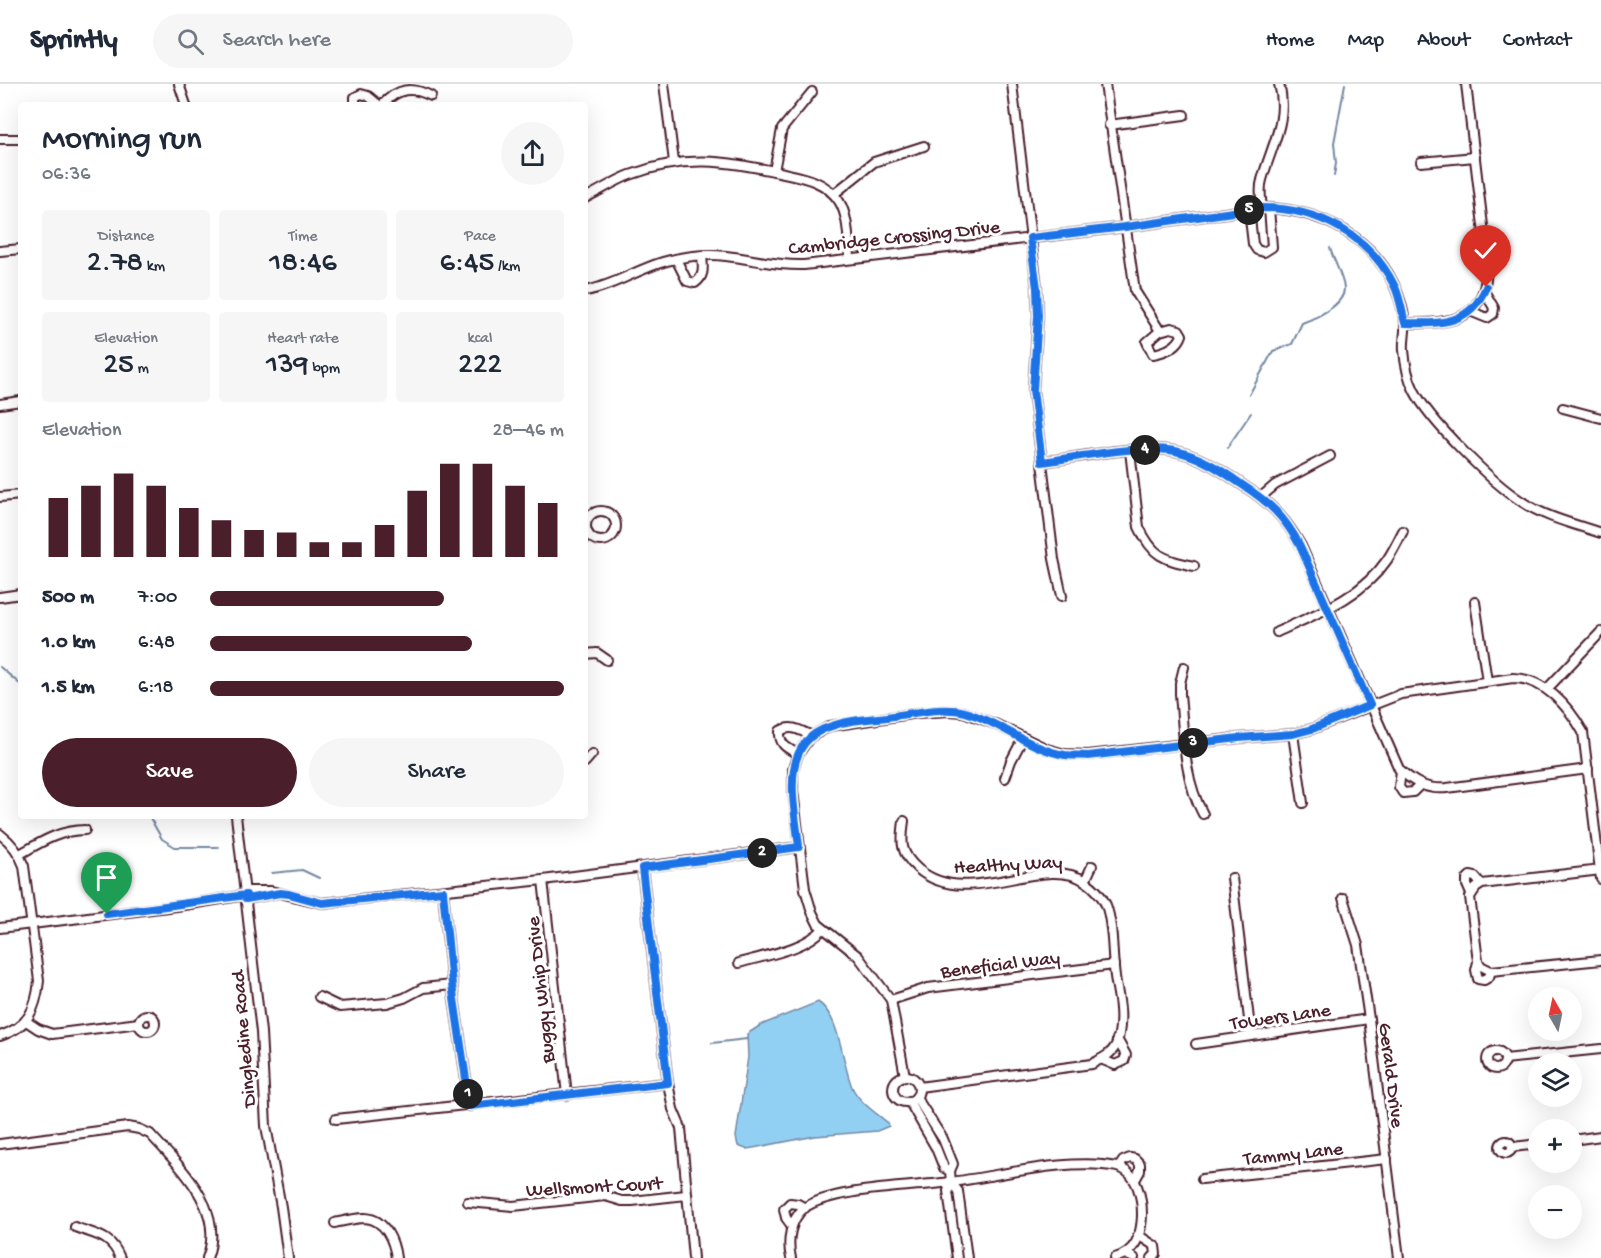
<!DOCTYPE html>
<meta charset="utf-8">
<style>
body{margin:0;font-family:"Gochi Hand",sans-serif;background:#f6f6f7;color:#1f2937;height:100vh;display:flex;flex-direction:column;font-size:22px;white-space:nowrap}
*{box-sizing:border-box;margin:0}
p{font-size:20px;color:#747a83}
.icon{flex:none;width:33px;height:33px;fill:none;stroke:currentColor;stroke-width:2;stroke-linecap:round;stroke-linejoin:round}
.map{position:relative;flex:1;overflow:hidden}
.details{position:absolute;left:18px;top:18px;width:570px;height:717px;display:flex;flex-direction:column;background:#fff;border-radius:6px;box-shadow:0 6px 24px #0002}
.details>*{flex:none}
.needle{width:39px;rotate:351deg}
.fabs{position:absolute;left:1528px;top:903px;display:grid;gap:12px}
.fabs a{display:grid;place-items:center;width:54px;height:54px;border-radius:50%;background:#fff;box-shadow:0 6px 24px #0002;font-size:30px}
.pin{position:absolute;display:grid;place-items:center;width:51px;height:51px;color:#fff;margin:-62px -26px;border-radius:50% 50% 50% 0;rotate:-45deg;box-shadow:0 0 6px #0007}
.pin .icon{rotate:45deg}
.km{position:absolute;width:30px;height:30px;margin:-15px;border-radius:50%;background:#222;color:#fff;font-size:16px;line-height:30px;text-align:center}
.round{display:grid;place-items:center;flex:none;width:63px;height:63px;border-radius:32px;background:#f6f6f7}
.overview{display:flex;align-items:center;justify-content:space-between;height:102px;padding:0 24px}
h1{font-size:33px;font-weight:600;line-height:45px}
.figures{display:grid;grid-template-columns:repeat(3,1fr);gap:9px;height:102px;padding:6px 24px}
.figures div{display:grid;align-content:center;border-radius:6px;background:#f6f6f7;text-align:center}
.figures b{font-size:30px;font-weight:600}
.figures small{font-size:16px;font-weight:400}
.figures p{font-size:16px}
.chart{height:168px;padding:12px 24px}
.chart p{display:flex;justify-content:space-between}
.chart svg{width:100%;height:108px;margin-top:6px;stroke:#4a1f2b;stroke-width:6}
.cta{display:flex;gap:12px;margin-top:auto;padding:12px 24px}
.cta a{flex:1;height:69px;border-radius:36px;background:#4a1f2b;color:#fff;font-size:24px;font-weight:600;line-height:69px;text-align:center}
.cta a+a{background:#f6f6f7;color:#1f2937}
ul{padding:0 24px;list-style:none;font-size:20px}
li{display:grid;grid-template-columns:96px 72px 1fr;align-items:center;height:45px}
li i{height:15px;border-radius:8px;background:#4a1f2b}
header{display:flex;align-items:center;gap:36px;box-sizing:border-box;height:84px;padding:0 30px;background:#fff;border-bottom:2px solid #e0e1e3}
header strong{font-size:28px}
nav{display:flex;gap:33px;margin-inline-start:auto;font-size:21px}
.search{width:420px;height:54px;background:#f6f6f7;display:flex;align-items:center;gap:15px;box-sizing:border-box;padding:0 21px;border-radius:33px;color:#747a83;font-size:22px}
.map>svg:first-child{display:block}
.water{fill:#92d0f3;stroke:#7589a3;stroke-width:1.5}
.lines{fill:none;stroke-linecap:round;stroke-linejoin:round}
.stream{stroke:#7589a3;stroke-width:2}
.minor-casing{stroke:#4a1f2b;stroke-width:12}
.minor{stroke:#fff;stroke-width:8}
.route-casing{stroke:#fff;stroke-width:12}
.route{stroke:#1a73e8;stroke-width:8}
.labels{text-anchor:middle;stroke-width:6;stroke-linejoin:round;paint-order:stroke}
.street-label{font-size:20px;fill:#4a1f2b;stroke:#fff}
</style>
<header>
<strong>Sprintly</strong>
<div class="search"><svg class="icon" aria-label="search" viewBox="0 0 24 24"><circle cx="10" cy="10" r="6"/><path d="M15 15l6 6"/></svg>Search here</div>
<nav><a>Home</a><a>Map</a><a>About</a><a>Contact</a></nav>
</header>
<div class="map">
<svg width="1601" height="1174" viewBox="0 0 1601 1174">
<rect width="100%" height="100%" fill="#fff"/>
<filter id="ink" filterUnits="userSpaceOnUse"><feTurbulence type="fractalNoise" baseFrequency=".0167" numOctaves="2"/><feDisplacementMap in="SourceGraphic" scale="12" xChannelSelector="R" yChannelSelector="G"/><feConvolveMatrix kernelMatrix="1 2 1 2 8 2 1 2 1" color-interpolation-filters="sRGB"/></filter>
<g filter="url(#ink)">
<path class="water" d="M 818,918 C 840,932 842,979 852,1003 C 859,1018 875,1028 888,1039 L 889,1042 L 877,1047 L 815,1052 L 753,1064 L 746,1065 L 738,1062 L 736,1053 L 748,973 L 747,950 L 761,941 Z"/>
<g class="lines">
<g class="stream">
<path d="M 1334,92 L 1336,79 L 1334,59 L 1345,0"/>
<path d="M 1249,311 L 1273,267 L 1292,260 L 1302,239 C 1315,234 1345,221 1344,204 C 1343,193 1333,175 1330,164"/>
<path d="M 1227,364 L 1251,329"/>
<path d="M 0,583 L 21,601"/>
<path d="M 149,732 L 162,755 L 175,763 L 218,763"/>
<path d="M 272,789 L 302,786 L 319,794"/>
<path d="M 712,959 L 747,955"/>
</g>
<g class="minor-casing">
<g id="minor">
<path d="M 179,0 L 186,21"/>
<path d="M 664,0 L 674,78"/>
<path d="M 1012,0 L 1037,204 L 1038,232 L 1033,306 L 1054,475 L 1062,512"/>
<path d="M 1105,0 L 1135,207 L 1160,247 L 1171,244 L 1179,246 L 1182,251 C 1178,263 1164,268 1153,270 L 1147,258 L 1160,247"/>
<path d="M 355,21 L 355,13 L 361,10 L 368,12 L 379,21"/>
<path d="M 382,21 C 398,4 411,2 431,12"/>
<path d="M 1109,41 L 1184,31"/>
<path d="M 0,55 L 21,55"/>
<path d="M 1421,78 L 1475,73"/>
<path d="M 774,87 L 782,45 L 812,8"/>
<path d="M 834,110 L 874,78 L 924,62"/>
<path d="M 585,114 C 600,107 614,97 630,91 C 686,70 723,77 779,88 C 802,93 825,96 839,117 C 849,133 848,157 850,175"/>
<path d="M 1262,124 C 1261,114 1259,105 1262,96 C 1271,62 1289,36 1279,0"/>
<path d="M 1249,126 L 1253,160 L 1257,166 L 1264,168 L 1272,163 L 1269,124"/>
<path d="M 0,167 L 21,165"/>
<path d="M 676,175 L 687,197 L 695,199 C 705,192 703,183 702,172"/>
<path d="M 585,207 C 615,202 642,182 671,176 C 688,172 709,170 726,172 C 754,175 775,182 804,181 L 1125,143 L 1262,124 C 1331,124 1395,166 1405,239 C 1406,248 1403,257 1404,266 C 1405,279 1408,294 1414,306 C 1429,336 1491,398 1521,417 C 1544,433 1574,440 1601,449"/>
<path d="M 1470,227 L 1487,234 L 1493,230 L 1494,224 L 1484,207"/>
<path d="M 1405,239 C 1456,241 1489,234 1487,175 L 1466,0"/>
<path d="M 0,320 L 21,317"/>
<path d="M 1563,324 L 1601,334"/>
<path d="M 1130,367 L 1139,443 C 1153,473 1163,475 1194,482"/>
<path d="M 1042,378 C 1081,373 1137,360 1175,367 C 1200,372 1221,386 1241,400 C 1269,418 1285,433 1301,462 L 1399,685 C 1414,699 1427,706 1447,704 L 1588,685"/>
<path d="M 0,413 L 21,411"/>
<path d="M 1261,413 L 1275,401 L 1330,372"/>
<circle cx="601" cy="442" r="15"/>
<path d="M 0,513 L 21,510"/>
<path d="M 1475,518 L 1487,597"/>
<path d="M 1277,548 C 1316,530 1361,514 1387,476 C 1393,467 1398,457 1403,447"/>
<path d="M 585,570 L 597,569 L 607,576"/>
<path d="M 1184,583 L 1180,599 L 1180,610 C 1184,650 1183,694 1203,730"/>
<path d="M 1547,605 L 1601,548"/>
<path d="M 1293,650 L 1303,719"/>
<path d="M 798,670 C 787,664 779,661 780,647 C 792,640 801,647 812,652"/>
<path d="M 585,678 L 592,670"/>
<path d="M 1401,687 L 1399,703 L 1403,709 L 1413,708 L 1420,701"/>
<path d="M 1005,694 L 1011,677 L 1023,654"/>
<path d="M 236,732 L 261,948 L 266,1042 L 281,1123 L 288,1174"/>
<path d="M 904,737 C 901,759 900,769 918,785 C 967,827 1043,769 1085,797 C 1094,803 1102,812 1106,821 C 1113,840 1112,864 1114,884 C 1115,898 1119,911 1120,925 C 1121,935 1120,951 1116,961 C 1111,971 1101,975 1092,980 L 919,1003"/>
<path d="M 0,750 C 12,759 19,768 24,782 L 39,897 C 36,926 28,943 0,952"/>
<path d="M 20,770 C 41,758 60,746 85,746"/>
<path d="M 642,784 L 668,999 L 673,1025 L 681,1044 L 693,1174"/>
<path d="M 1601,786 L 1482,800 L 1476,804 L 1470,813 L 1478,877 L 1481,882 L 1491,887 L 1601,876"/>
<path d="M 1232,794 L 1251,952"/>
<path d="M 543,796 L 567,1011"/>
<path d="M 1085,797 L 1092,782"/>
<path d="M 245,807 L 271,807 L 322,819 L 543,796 L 799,763"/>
<path d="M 443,807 L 452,901 L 470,1022"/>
<path d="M 1471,810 L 1467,801 L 1467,795 L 1470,792 L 1475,793 L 1481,800"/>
<path d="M 1343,814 L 1358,861 L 1369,935 L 1399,1174"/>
<path d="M 246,815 L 278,809"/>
<path d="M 0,844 L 184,821 L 246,811"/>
<path d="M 1478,878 L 1476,886 L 1478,895 L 1484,896 L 1489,893 L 1491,887"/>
<path d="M 739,879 C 766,871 804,866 823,845"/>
<path d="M 319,913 L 340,923 L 387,919 L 404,914 L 423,904 L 452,901"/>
<path d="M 891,916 L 928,904 L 1114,881"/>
<circle cx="147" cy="939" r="8"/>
<path d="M 26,937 L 38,945 L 52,950 L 139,939"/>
<path d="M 1196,960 L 1369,935"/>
<circle cx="1496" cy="976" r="9"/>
<path d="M 1101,975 L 1115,981 L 1124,977 L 1126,971 L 1117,955"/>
<path d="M 1505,975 L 1601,965"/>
<path d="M 905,992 L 891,916 L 858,872 L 818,840 L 812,828 L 805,805 L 793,707 L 793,685 L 798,670 L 810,653 L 830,642 L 918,629 L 949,627 L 963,628 L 995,640 L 1047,665 L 1065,670 L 1088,671 L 1239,654 L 1293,650 L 1312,645 L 1401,610 L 1513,594 C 1544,594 1569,623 1583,648 L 1601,795"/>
<circle cx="906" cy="1005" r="13"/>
<path d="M 916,1013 L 943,1055 L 953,1080 L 950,1087"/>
<path d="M 909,1017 L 936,1064 L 944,1084 L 950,1087 L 951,1098 L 948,1107 L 957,1174"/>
<path d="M 336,1035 L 668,999"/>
<path d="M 1572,1056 L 1601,1052"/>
<circle cx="1506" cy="1063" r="6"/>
<path d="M 0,1060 L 128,1043 L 139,1045 L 150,1050 C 180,1083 226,1125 207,1174"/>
<path d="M 1512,1063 L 1539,1060"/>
<path d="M 1119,1083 L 1123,1077 L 1130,1074 L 1135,1075 L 1140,1080 L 1140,1087 L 1135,1096"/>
<path d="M 1202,1095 L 1387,1075"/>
<path d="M 951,1098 L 958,1107 L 967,1174"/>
<path d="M 468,1118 L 513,1122 L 605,1112 L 622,1117 L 632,1117 L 686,1111"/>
<path d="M 335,1139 C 344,1137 355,1134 365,1134 C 385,1135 394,1157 396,1174"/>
<path d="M 792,1142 L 786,1134 L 784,1125 L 790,1119 L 798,1120 L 805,1124"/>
<path d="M 75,1143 C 96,1151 111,1151 120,1174"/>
<path d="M 1138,1151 L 1155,1162 L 1156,1170 L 1152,1174"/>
<path d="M 1125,1170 L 1134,1174"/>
<path d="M 791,1174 C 787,1157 790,1136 804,1124 C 832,1104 915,1103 951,1098 C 1000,1092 1070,1073 1117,1083 C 1144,1089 1147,1138 1136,1158 C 1132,1166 1123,1172 1115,1174"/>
</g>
</g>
<use href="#minor" class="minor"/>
</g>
</g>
<g class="lines" filter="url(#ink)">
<g class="route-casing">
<path id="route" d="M 107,830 L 246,811 L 246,815 L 280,809 L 289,810 L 322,819 L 443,807 L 452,901 L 470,1022 L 668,999 L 642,784 L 799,763 C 795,722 777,660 829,643 C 847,636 868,635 887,633 C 910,630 943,622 965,628 C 1000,638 1029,665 1065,671 C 1073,672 1081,671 1088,672 L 1239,654 L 1293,650 L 1312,645 L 1370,621 L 1300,462 C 1285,433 1269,418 1241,400 C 1221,386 1200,372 1175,367 C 1137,360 1082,373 1042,378 L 1033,306 L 1038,232 L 1037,204 L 1030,154 L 1125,143 L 1262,124 C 1318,124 1370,151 1395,203 C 1400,214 1402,228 1405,239 C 1441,240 1470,241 1486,203"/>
</g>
<use href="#route" class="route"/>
</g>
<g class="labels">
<g class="street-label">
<text transform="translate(894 152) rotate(-6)" y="7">Cambridge Crossing Drive</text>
<text transform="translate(1008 779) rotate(-3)" y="7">Healthy Way</text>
<text transform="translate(1000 879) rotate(-7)" y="7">Beneficial Way</text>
<text transform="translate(539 906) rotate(-96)" y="7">Buggy Whip Drive</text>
<text transform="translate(1280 931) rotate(-8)" y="7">Towers Lane</text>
<text transform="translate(242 955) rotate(-95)" y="7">Dingledine Road</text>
<text transform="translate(1393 991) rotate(83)" y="7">Gerald Drive</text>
<text transform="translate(1293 1068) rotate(-6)" y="7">Tammy Lane</text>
<text transform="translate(594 1101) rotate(-3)" y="7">Wellsmont Court</text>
</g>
</g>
</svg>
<div class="fabs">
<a><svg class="needle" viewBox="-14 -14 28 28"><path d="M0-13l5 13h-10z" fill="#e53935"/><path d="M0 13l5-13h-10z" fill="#747a83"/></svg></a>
<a><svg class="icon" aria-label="layers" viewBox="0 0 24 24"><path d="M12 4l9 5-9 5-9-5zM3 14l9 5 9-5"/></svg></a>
<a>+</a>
<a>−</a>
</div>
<div class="pin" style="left:107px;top:830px;background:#1e9e55"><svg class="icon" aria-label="arrive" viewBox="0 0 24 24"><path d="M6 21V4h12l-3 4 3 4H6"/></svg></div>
<div class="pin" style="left:1486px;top:203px;background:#d93025"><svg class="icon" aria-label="check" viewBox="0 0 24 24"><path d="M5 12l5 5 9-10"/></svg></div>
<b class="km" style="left:468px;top:1010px">1</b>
<b class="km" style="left:762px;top:769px">2</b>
<b class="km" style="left:1193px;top:659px">3</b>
<b class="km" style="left:1145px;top:366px">4</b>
<b class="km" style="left:1249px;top:126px">5</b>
<section class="details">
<div class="overview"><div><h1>Morning run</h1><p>06:36</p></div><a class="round"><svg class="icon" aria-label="share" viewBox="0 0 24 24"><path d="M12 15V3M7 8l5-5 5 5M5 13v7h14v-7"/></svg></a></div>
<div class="figures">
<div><p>Distance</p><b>2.78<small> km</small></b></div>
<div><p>Time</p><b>18:46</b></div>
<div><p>Pace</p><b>6:45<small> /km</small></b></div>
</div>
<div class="figures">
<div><p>Elevation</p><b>25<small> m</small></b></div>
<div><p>Heart rate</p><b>139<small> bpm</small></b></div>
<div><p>kcal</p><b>222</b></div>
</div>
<div class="chart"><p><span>Elevation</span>28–46 m</p>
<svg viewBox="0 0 160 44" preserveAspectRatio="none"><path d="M5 44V20M15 44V15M25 44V10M35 44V15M45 44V24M55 44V29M65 44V33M75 44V34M85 44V38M95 44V38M105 44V31M115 44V17M125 44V6M135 44V6M145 44V15M155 44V22"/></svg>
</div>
<ul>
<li><b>500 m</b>7:00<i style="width:66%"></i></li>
<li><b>1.0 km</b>6:48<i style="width:74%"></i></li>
<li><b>1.5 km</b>6:18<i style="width:100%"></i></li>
</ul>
<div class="cta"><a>Save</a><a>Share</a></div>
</section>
</div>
